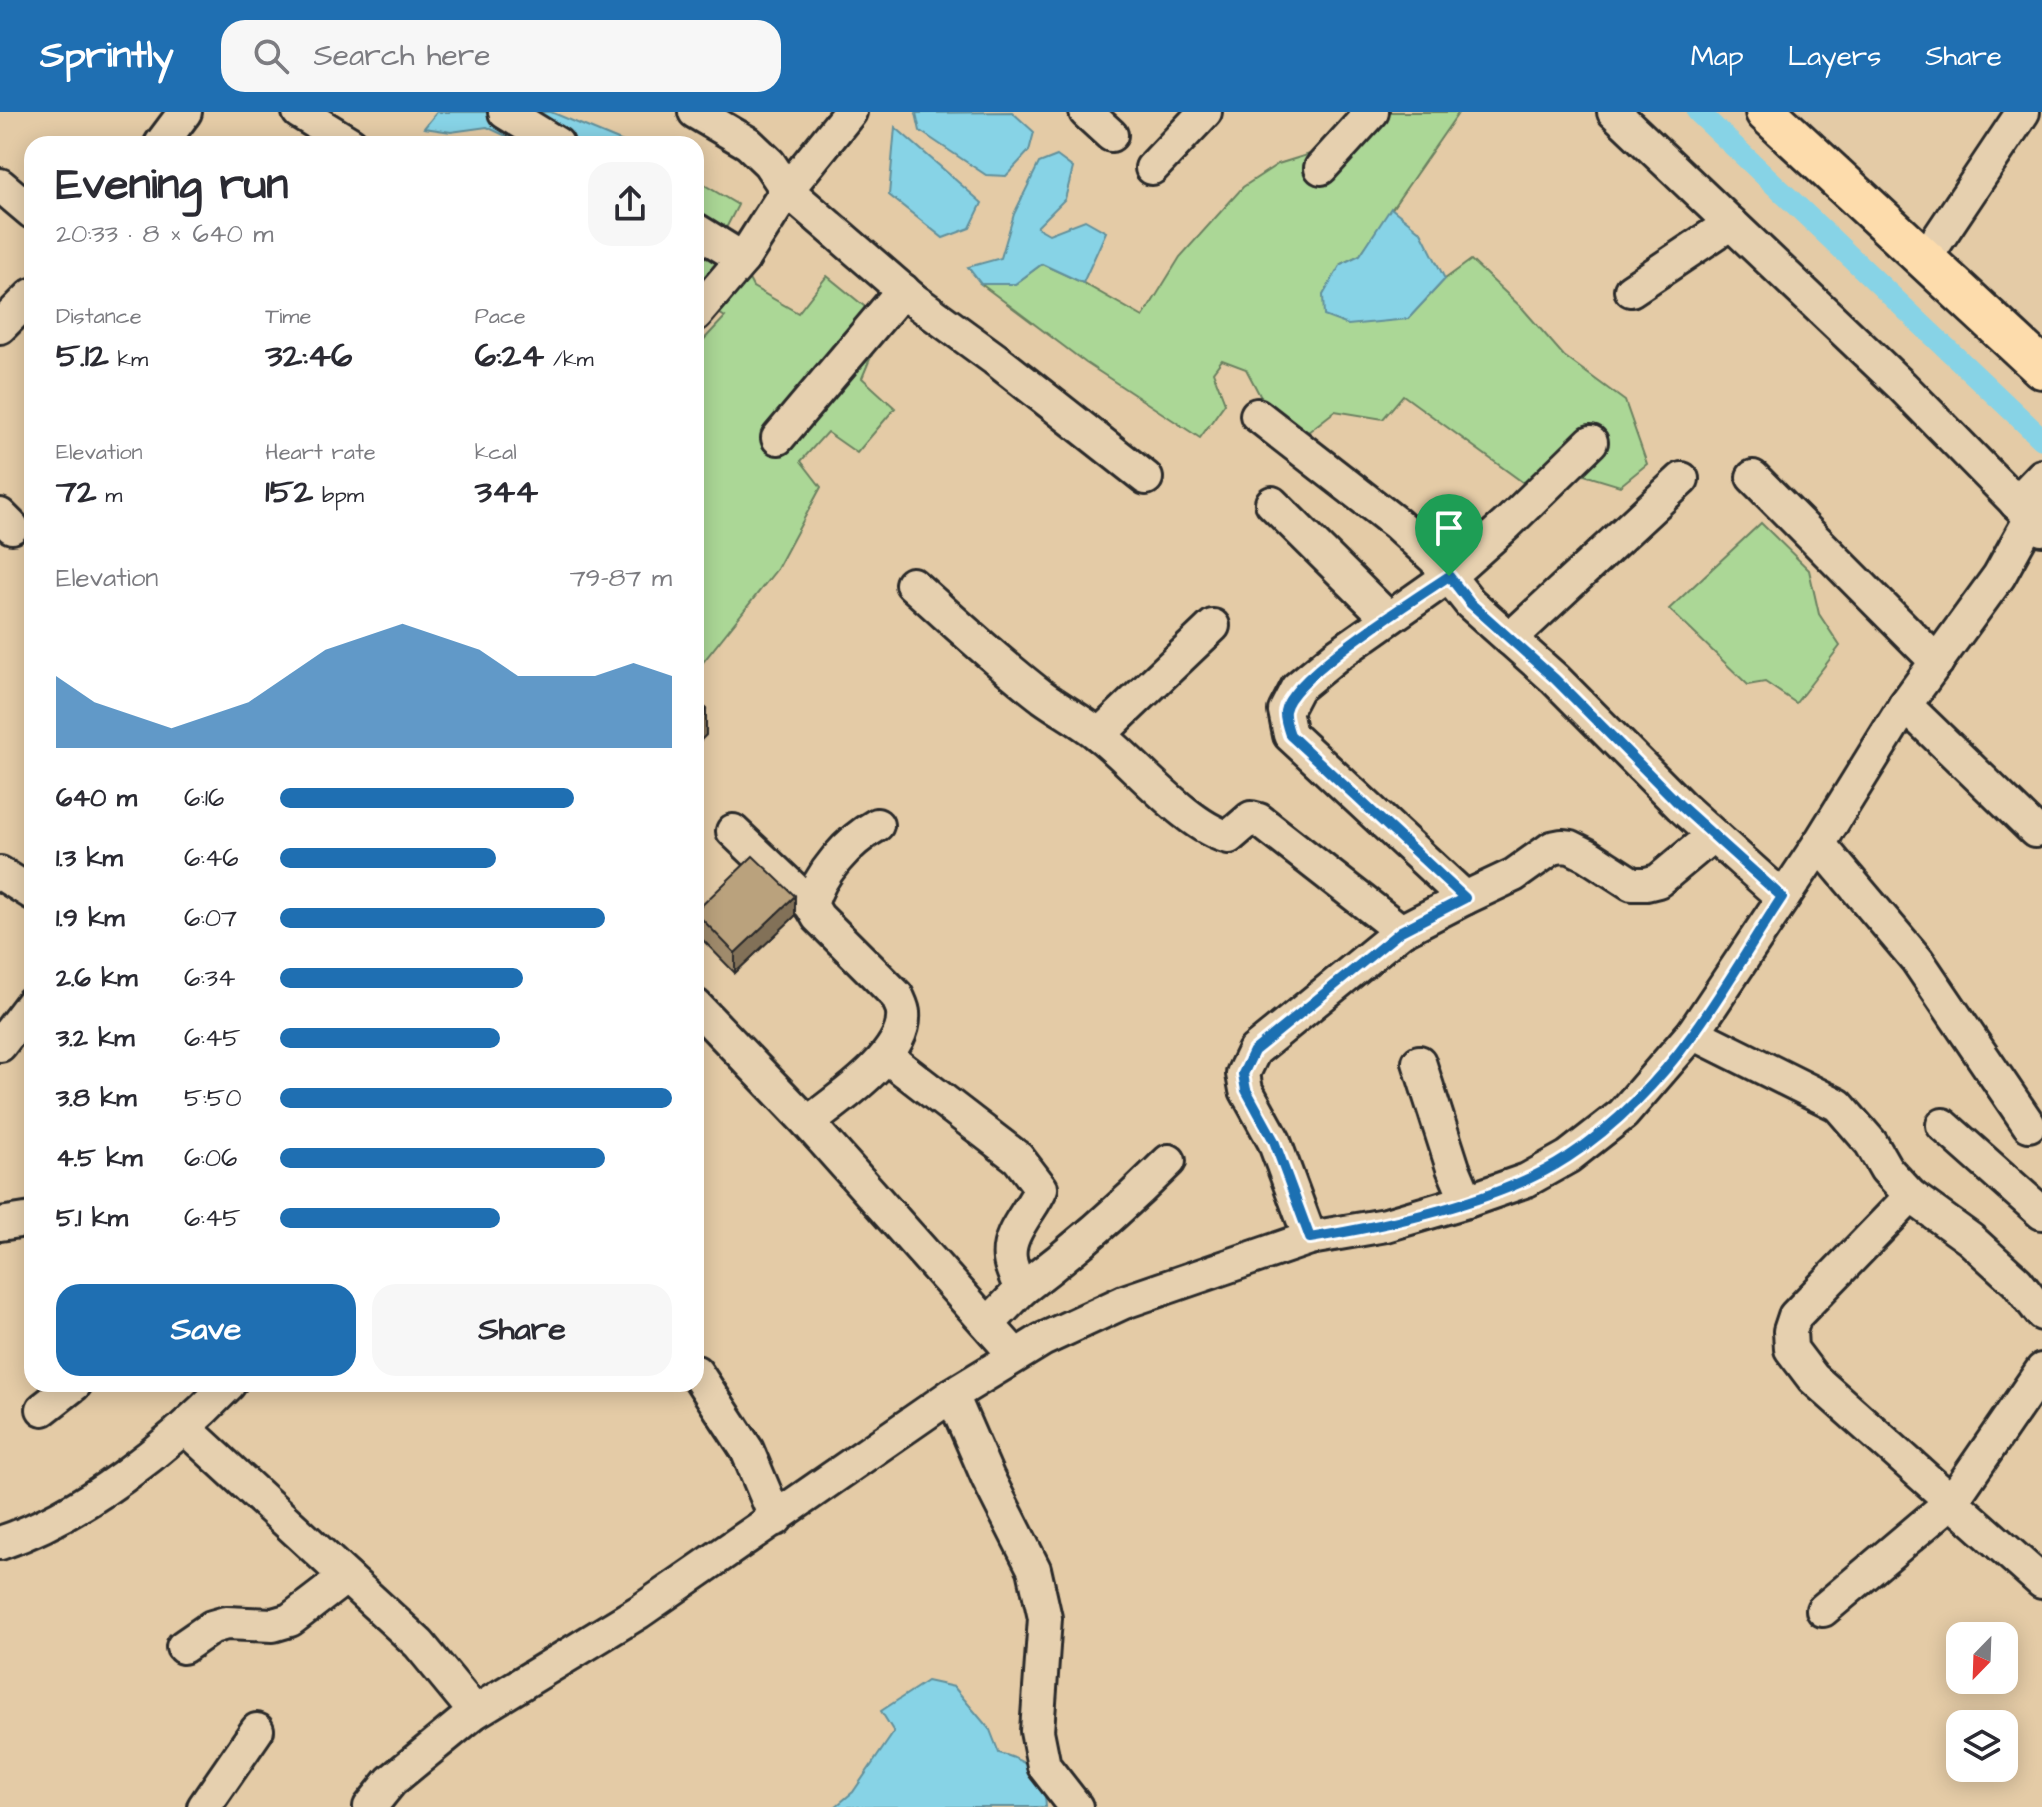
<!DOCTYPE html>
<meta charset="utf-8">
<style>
body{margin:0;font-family:"Architects Daughter",sans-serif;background:#f7f7f7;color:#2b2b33;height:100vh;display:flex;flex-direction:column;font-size:30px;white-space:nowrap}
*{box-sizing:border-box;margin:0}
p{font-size:26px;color:#7c7c81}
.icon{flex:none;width:44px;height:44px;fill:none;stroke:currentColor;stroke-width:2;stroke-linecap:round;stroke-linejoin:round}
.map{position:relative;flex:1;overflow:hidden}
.side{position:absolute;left:24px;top:24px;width:680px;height:1256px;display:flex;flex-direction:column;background:#fff;border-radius:24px;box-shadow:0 4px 20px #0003}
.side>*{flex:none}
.needle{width:52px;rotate:203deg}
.buttons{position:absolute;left:1946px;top:1510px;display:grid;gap:16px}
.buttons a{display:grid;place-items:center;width:72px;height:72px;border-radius:16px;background:#fff;box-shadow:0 4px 20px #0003;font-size:40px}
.pin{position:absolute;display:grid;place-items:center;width:68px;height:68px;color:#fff;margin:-82px -34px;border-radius:50% 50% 50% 0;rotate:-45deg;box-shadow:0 0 8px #0007}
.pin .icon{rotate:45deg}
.round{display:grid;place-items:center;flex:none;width:84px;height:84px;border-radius:24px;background:#f7f7f7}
.head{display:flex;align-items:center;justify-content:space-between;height:136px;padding:0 32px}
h1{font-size:44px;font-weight:700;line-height:60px}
.stats{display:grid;grid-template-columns:repeat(3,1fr);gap:12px;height:136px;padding:8px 32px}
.stats div{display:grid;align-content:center}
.stats b{font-size:34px;font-weight:700}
.stats small{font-size:22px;font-weight:400}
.stats p{font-size:22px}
.chart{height:224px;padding:16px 32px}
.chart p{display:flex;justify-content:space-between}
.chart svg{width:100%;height:144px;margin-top:8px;fill:#1f6fb2;opacity:.7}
.primary-button{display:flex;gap:16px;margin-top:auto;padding:16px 32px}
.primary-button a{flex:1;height:92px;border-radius:24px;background:#1f6fb2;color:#fff;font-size:32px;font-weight:700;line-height:92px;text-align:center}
.primary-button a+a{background:#f7f7f7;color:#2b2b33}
ul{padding:0 32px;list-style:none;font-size:26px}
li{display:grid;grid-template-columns:128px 96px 1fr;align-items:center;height:60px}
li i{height:20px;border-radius:10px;background:#1f6fb2}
header{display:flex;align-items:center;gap:48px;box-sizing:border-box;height:112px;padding:0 40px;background:#1f6fb2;color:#fff}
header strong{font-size:38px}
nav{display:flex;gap:44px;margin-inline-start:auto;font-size:28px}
.search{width:560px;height:72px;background:#f7f7f7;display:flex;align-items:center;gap:20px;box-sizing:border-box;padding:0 28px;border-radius:24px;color:#7c7c81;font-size:30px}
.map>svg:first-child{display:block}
.green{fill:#abd796;stroke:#6b8160;stroke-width:2}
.water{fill:#87d3e6;stroke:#62909b;stroke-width:2}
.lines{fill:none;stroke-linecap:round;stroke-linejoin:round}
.canal{stroke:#87d3e6;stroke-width:22}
.minor-casing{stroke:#2b2b2b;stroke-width:38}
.major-casing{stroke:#2b2b2b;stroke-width:46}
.minor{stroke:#e6d0af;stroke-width:32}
.major{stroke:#fddcac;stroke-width:40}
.wall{fill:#a08b6c;stroke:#2b2b2b;stroke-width:2}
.shaded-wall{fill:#827158;stroke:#2b2b2b;stroke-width:2}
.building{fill:#baa27d;stroke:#2b2b2b;stroke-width:2}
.route-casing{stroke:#fff;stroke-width:16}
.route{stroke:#1f6fb2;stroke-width:10}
</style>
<header>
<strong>Sprintly</strong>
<div class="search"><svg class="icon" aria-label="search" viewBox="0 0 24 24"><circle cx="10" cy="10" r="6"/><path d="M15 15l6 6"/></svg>Search here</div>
<nav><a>Map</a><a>Layers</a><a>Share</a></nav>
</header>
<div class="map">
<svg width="2042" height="1695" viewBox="0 0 2042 1695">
<rect width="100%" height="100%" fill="#e4cba6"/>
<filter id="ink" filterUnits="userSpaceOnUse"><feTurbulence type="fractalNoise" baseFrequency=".0125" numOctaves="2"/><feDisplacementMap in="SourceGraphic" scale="16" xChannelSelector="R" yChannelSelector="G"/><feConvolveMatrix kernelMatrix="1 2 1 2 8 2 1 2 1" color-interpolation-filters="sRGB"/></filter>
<g filter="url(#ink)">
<g class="green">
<path d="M 1348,0 L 1459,0 L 1360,143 L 1341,152 L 1408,207 L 1445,167 L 1471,148 L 1523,197 L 1564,244 L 1625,289 L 1647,352 L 1620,374 L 1581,362 L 1543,385 L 1403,283 L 1383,307 L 1335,299 L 1303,324 L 1266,295 L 1246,257 L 1222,248 L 1213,260 L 1225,291 L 1200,326 L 1086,251 L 981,172 L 1015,172 L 1042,152 L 1083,171 L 1143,205 L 1180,145 L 1243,75 L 1278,52 L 1323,38 L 1350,15 Z"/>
<path d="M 696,68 L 738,93 L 724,120 L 753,175 L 798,201 L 827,164 L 885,211 L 862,266 L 895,296 L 857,341 L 827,320 L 801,349 L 821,375 L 777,457 L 696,559 L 696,236 L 725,205 L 696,187 Z"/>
<path d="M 1761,411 L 1809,458 L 1819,502 L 1840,534 L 1796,591 L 1765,570 L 1748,573 L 1669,497 Z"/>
</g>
<g class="water">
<path d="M 437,0 L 551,0 L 628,32 L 523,32 L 487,15 L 451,20 L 424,16 Z"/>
<path d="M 1012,0 L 1034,20 L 1029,39 L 1006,64 L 986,63 L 920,19 L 916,1 Z"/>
<path d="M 895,15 L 982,91 L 970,116 L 943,126 L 889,83 Z"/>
<path d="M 1057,44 L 1073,56 L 1065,87 L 1037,115 L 1049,122 L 1085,108 L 1106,120 L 1083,171 L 1042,152 L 1015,172 L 981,172 L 968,155 L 1001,146 L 1014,102 L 1039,51 Z"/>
<path d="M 1391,96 L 1421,120 L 1445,167 L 1408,207 L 1348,213 L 1324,204 L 1323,183 L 1341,152 L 1360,143 Z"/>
<path d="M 927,1569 L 954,1575 L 990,1618 L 999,1641 C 1028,1648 1045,1663 1046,1695 L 835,1695 L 853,1680 L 894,1620 L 881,1599 Z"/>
</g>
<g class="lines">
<path class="canal" d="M 1698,0 L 2042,327"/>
<g class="minor-casing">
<g id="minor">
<path d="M 299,0 L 351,32"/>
<path d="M 505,0 L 557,32"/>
<path d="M 695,0 L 748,31 L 769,51 L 787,78 L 914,188 L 995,247 L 1146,366"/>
<path d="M 1086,0 L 1111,23"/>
<path d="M 1614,0 L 1902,274 L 2042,417"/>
<path d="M 161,32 L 185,0"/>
<path d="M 1152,56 L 1205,0"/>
<path d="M 1321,56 L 1372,0"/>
<path d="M 0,73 L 32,100"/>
<path d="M 696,118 L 743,147"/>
<path d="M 1924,148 L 2023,0"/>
<path d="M 1631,178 L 1731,111"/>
<path d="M 696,202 L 743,147 L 787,78 L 850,0"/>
<path d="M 0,215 L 32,183"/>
<path d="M 1257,303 L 1397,412 L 1435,447 L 1470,491 L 1555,567 L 1681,694 L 1782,785"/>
<path d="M 778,326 L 903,178"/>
<path d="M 1591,330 L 1507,412 L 1449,464 L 1337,543 L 1297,576 L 1285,599 L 1290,623 L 1465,786 L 1514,763 L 1552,736 L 1562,734 L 1571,735 L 1587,743 L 1632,772 L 1646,772 L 1658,769 L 1713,723"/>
<path d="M 1753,365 L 1937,550"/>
<path d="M 1272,391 L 1388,506"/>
<path d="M 2016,391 L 2042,364"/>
<path d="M 0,403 L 12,415"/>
<path d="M 912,472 C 955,510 997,550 1043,585 C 1061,598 1082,609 1099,623 C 1133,649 1189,717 1229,725 L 1251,706 L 1259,708 L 1401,819"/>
<path d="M 1510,527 L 1682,367"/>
<path d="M 1905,593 L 2035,719"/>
<path d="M 1099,623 L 1213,514"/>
<path d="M 733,719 L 811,793"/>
<path d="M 1819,732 L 1917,848 L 2029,1013"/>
<path d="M 0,761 L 32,781"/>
<path d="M 696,894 L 808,1011 L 1015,1243"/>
<path d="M 1693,921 L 1838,993 L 1871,1031 L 1886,1057 L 1911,1084 L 1970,1127 L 2017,1170 L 2042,1202"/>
<path d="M 0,933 L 32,891"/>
<path d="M 887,945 L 1018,1046 L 1041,1076 C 1032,1098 1006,1122 1010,1147 C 1011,1157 1018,1169 1021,1178 L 989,1211"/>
<path d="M 1419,950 L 1453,1056 L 1467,1089"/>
<path d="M 808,1011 C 837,988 907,943 903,901 C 903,896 899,889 897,884 L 818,805 L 811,793 C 819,762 848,729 877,713"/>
<path d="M 1943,1013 L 2042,1101"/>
<path d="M 1911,1084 L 1795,1204 L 1790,1219 L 1791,1237 L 1813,1266 L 2042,1470"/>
<path d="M 0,1112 L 32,1107"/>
<path d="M 1310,1126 L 1274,1029 L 1246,978 L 1243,962 L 1254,939 L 1401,819 L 1465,786"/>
<path d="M 1021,1178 C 1074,1138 1122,1096 1169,1049"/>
<path d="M 696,1260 L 747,1338 L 776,1407"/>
<path d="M 952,1283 L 988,1366 L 1034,1457 L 1045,1506 L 1037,1619 L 1044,1654 L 1076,1695"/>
<path d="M 43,1297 L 75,1272"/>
<path d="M 185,1316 L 419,1532 L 475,1600"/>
<path d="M 0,1431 C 84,1403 168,1335 229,1272"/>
<path d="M 1823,1498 L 1952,1389 L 2042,1258"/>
<path d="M 183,1535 L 212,1515 L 226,1511 L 273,1513 L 290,1508 L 346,1465"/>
<path d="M 204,1695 L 257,1618"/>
<path d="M 370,1695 L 391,1669 L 475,1600 L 639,1500 L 952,1283 L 1042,1228 L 1124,1190 L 1310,1126 L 1386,1113 L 1467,1089 L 1527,1068 L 1568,1045 L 1623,1002 L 1693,921 L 1819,732 L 1905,593 L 1999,464 L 2031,406 L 2042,397"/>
</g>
</g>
<g class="major-casing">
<path id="major" d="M 1766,0 L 2042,256"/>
</g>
<use href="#minor" class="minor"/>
<use href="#major" class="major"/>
</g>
<path class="wall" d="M 696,799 L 795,804 L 735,861 L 696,821 Z"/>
<g class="shaded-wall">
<path d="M 706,597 L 706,623 L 696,633 L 696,607 Z"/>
<path d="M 795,784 L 795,804 L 735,861 L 735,841 Z"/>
</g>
<g class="building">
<path d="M 696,587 L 706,597 L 696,607 Z"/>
<path d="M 753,744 L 795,784 L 735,841 L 696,801 L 696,799 Z"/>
</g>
</g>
<g class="lines" filter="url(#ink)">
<g class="route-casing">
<path id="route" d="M 1449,464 L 1470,491 L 1555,567 L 1681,694 L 1782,785 C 1752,830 1725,878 1693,922 C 1660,968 1616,1014 1568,1045 C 1500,1090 1390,1113 1310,1126 L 1274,1029 L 1246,978 L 1243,962 L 1254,939 L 1401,819 L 1465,786 L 1290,623 C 1288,617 1284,605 1285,599 C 1291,564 1417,486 1449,464 Z"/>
</g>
<use href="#route" class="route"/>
</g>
</svg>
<div class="buttons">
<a><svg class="needle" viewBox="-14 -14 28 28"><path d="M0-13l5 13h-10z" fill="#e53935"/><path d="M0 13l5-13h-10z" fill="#7c7c81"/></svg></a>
<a><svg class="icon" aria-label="layers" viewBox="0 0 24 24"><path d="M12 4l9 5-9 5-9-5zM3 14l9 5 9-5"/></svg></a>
</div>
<div class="pin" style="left:1449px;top:464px;background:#1e9e55"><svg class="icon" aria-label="arrive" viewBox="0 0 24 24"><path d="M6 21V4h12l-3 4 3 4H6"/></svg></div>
<section class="side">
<div class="head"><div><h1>Evening run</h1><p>20:33 · 8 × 640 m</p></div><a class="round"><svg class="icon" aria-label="share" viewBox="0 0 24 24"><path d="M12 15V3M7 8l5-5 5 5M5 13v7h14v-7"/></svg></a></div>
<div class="stats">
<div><p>Distance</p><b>5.12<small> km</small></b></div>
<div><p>Time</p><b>32:46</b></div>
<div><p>Pace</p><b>6:24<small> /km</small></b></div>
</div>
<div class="stats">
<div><p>Elevation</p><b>72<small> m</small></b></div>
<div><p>Heart rate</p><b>152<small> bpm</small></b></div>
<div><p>kcal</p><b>344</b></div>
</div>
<div class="chart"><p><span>Elevation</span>79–87 m</p>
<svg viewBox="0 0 160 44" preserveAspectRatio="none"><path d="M0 44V22L10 30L20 34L30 38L40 34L50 30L60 22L70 14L80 10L90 6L100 10L110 14L120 22L130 22L140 22L150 18L160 22V44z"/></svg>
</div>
<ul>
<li><b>640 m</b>6:16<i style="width:75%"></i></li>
<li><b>1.3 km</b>6:46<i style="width:55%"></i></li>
<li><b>1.9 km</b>6:07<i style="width:83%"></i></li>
<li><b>2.6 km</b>6:34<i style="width:62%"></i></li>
<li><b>3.2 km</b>6:45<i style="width:56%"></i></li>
<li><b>3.8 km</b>5:50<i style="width:100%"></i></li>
<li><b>4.5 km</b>6:06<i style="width:83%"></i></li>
<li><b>5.1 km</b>6:45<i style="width:56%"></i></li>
</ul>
<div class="primary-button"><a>Save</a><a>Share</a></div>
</section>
</div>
